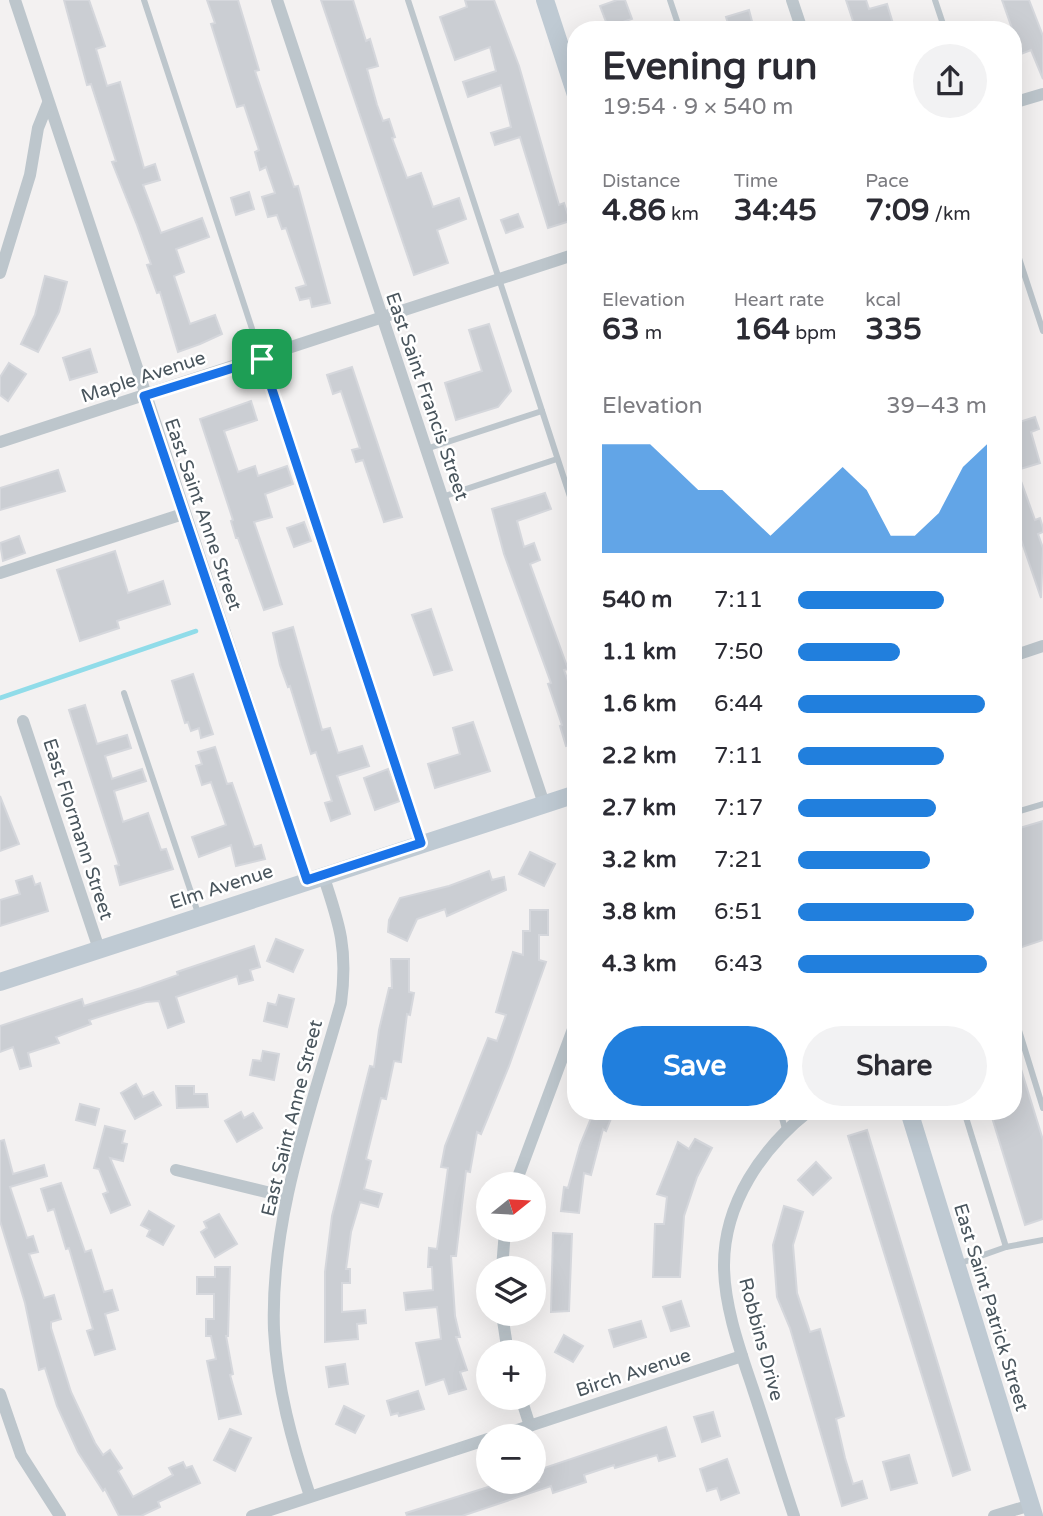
<!DOCTYPE html>
<meta charset="utf-8">
<style>
body{margin:0;font-family:"Varela Round",sans-serif;background:#f2f2f3;color:#2b2b33;height:100vh;display:flex;flex-direction:column;font-size:26px;white-space:nowrap}
*{box-sizing:border-box;margin:0}
p{font-size:23px;color:#7c7c81}
.icon{flex:none;width:38px;height:38px;fill:none;stroke:currentColor;stroke-width:2;stroke-linecap:round;stroke-linejoin:round}
.map{position:relative;flex:1;overflow:hidden}
.panel{position:absolute;left:567px;top:21px;width:455px;height:1099px;display:flex;flex-direction:column;background:#fff;border-radius:28px;box-shadow:0 7px 28px #0002}
.panel>*{flex:none}
.needle{width:46px;rotate:72deg}
.buttons{position:absolute;left:476px;top:1172px;display:grid;gap:14px}
.buttons a{display:grid;place-items:center;width:70px;height:70px;border-radius:50%;background:#fff;box-shadow:0 7px 28px #0002;font-size:35px}
.pin{position:absolute;display:grid;place-items:center;width:60px;height:60px;color:#fff;margin:-30px;border-radius:14px;box-shadow:0 4px 10px #0006}
.round{display:grid;place-items:center;flex:none;width:74px;height:74px;border-radius:37px;background:#f2f2f3}
.head{display:flex;align-items:center;justify-content:space-between;height:119px;padding:0 35px}
h1{font-size:38px;font-weight:700;line-height:52px}
.figures{display:grid;grid-template-columns:repeat(3,1fr);gap:10px;height:119px;padding:7px 35px}
.figures div{display:grid;align-content:center}
.figures b{font-size:30px;font-weight:700}
.figures small{font-size:19px;font-weight:400}
.figures p{font-size:19px}
.chart{height:196px;padding:14px 35px}
.chart p{display:flex;justify-content:space-between}
.chart svg{width:100%;height:126px;margin-top:7px;fill:#217fdd;opacity:.7}
.button{display:flex;gap:14px;margin-top:auto;padding:14px 35px}
.button a{flex:1;height:80px;border-radius:42px;background:#217fdd;color:#fff;font-size:28px;font-weight:700;line-height:80px;text-align:center}
.button a+a{background:#f2f2f3;color:#2b2b33}
ul{padding:0 35px;list-style:none;font-size:23px}
li{display:grid;grid-template-columns:112px 84px 1fr;align-items:center;height:52px}
li i{height:18px;border-radius:9px;background:#217fdd}
.map>svg:first-child{display:block}
.lines{fill:none;stroke-linecap:round;stroke-linejoin:round}
.stream{stroke:#90dce9;stroke-width:4.5}
.building{fill:#cbced3;stroke:#d5d7dc;stroke-width:2}
.lane{stroke:#bdc6cc;stroke-width:6}
.street{stroke:#bdc6cc;stroke-width:12}
.secondary{stroke:#bfcad3;stroke-width:18}
.route-casing{stroke:#fff;stroke-width:14}
.route{stroke:#1a73e8;stroke-width:9}
.labels{text-anchor:middle;stroke-width:5;stroke-linejoin:round;paint-order:stroke}
.street-label{font-size:19px;fill:#49555d;stroke:#fff}
</style>
<div class="map">
<svg width="1043" height="1516" viewBox="0 0 1043 1516">
<rect width="100%" height="100%" fill="#f3f1f1"/>
<g class="lines">
<path class="stream" d="M 0,698 L 196,631"/>
</g>
<g class="building">
<path d="M 64,0 L 89,0 L 105,46 L 96,49 L 107,86 L 120,82 L 144,168 L 155,164 L 160,180 L 143,185 L 161,233 L 202,218 L 209,237 L 176,249 L 184,272 L 174,276 L 190,324 L 215,315 L 222,334 L 200,344 L 178,352 L 160,292 L 157,293 L 147,265 L 151,264 L 137,225 L 112,162 L 116,161 L 91,84 L 87,85 Z"/>
<path d="M 207,0 L 238,0 L 259,70 L 255,71 L 294,187 L 298,186 L 330,303 L 312,307 L 310,298 L 300,300 L 296,288 L 306,285 L 286,228 L 282,229 L 277,215 L 268,217 L 262,197 L 275,193 L 266,167 L 260,170 L 255,152 L 259,150 L 244,105 L 237,107 L 211,24 L 215,23 Z"/>
<path d="M 321,0 L 353,0 L 366,41 L 370,39 L 378,66 L 367,69 L 377,105 L 383,121 L 389,119 L 395,137 L 392,138 L 407,178 L 421,173 L 433,207 L 459,198 L 466,219 L 437,230 L 448,263 L 414,275 Z"/>
<path d="M 465,0 L 494,0 L 519,66 L 559,205 L 564,203 L 570,221 L 548,228 L 520,137 L 495,145 L 491,133 L 511,127 L 501,85 L 468,97 L 463,82 L 496,71 L 490,47 L 455,60 L 440,17 L 467,7 Z"/>
<path d="M 617,0 L 625,0 L 632,19 L 608,27 L 600,6 Z"/>
<path d="M 846,0 L 866,0 L 869,9 L 887,4 L 895,30 L 856,30 Z"/>
<path d="M 1002,0 L 1029,0 L 1043,36 L 1043,79 L 1031,50 L 1021,54 Z"/>
<path d="M 749,10 L 753,25 L 730,30 L 726,17 Z"/>
<path d="M 249,192 L 254,209 L 236,215 L 231,198 Z"/>
<path d="M 518,214 L 523,227 L 506,233 L 501,220 Z"/>
<path d="M 45,276 L 67,282 L 59,312 L 38,352 L 21,344 L 35,315 Z"/>
<path d="M 489,324 L 511,391 L 498,407 L 456,420 L 445,383 L 482,371 L 469,330 Z"/>
<path d="M 90,349 L 97,372 L 70,380 L 63,358 Z"/>
<path d="M 9,363 L 26,374 L 8,401 L 0,395 L 0,377 Z"/>
<path d="M 352,367 L 402,517 L 384,522 L 363,460 L 356,462 L 352,450 L 360,448 L 341,391 L 333,394 L 327,375 Z"/>
<path d="M 251,401 L 257,420 L 224,431 L 238,472 L 255,466 L 258,476 L 287,466 L 293,484 L 265,494 L 272,517 L 254,522 L 282,604 L 264,610 L 238,538 L 236,538 L 231,521 L 233,520 L 200,419 Z"/>
<path d="M 1035,417 L 1039,429 L 1031,432 L 1040,463 L 1017,470 L 1035,520 L 1040,518 L 1043,528 L 1043,532 L 1038,534 L 1043,548 L 1041,598 L 1013,516 L 1013,424 Z"/>
<path d="M 58,470 L 65,491 L 0,510 L 0,488 Z"/>
<path d="M 545,493 L 551,509 L 517,521 L 524,547 L 534,543 L 540,560 L 530,564 L 568,669 L 564,670 L 576,703 L 574,758 L 569,745 L 566,746 L 560,726 L 562,725 L 548,684 L 551,683 L 504,554 L 492,509 Z"/>
<path d="M 304,522 L 311,541 L 294,547 L 287,528 Z"/>
<path d="M 19,536 L 25,553 L 3,561 L 0,543 Z"/>
<path d="M 115,551 L 128,593 L 163,581 L 170,604 L 117,621 L 119,628 L 80,641 L 57,570 Z"/>
<path d="M 431,609 L 452,670 L 434,675 L 412,615 Z"/>
<path d="M 293,627 L 322,730 L 330,728 L 338,753 L 362,746 L 369,766 L 337,776 L 350,814 L 331,821 L 325,803 L 332,801 L 316,752 L 311,754 L 290,686 L 288,687 L 280,665 L 273,633 Z"/>
<path d="M 193,674 L 213,734 L 201,738 L 199,728 L 191,731 L 188,722 L 185,723 L 172,681 Z"/>
<path d="M 85,705 L 97,744 L 127,735 L 131,748 L 105,756 L 112,779 L 142,769 L 146,781 L 114,791 L 123,822 L 148,813 L 161,850 L 166,849 L 173,869 L 120,885 L 115,866 L 119,865 L 69,710 Z"/>
<path d="M 473,722 L 490,771 L 435,788 L 428,764 L 460,754 L 453,728 Z"/>
<path d="M 215,747 L 227,784 L 232,783 L 254,847 L 261,845 L 265,859 L 236,866 L 231,845 L 199,857 L 192,837 L 226,825 L 211,782 L 202,785 L 196,766 L 202,764 L 198,752 Z"/>
<path d="M 388,769 L 400,801 L 375,810 L 364,778 Z"/>
<path d="M 0,796 L 19,844 L 0,851 Z"/>
<path d="M 1043,821 L 1043,940 L 1013,950 L 1013,830 Z"/>
<path d="M 530,852 L 555,864 L 544,886 L 519,874 Z"/>
<path d="M 489,871 L 492,880 L 504,877 L 506,890 L 447,916 L 445,909 L 417,919 L 407,941 L 388,932 L 389,920 L 400,898 L 449,886 Z"/>
<path d="M 32,876 L 35,885 L 40,883 L 48,911 L 0,926 L 0,900 L 20,894 L 16,881 Z"/>
<path d="M 530,910 L 548,910 L 548,935 L 539,935 L 539,960 L 546,962 L 509,1066 L 481,1134 L 477,1132 L 470,1172 L 466,1171 L 456,1256 L 451,1256 L 455,1316 L 460,1337 L 456,1337 L 467,1370 L 460,1372 L 466,1389 L 449,1394 L 444,1379 L 426,1385 L 416,1343 L 441,1339 L 437,1307 L 406,1310 L 404,1293 L 433,1290 L 432,1267 L 428,1267 L 429,1248 L 437,1249 L 448,1168 L 441,1167 L 445,1146 L 488,1038 L 497,1041 L 506,1015 L 496,1012 L 513,952 L 523,955 L 523,931 L 530,931 Z"/>
<path d="M 276,939 L 303,950 L 293,972 L 267,961 Z"/>
<path d="M 254,946 L 260,967 L 250,970 L 253,980 L 239,984 L 237,976 L 176,997 L 184,1022 L 168,1028 L 159,1001 L 146,1002 L 89,1020 L 91,1024 L 56,1037 L 59,1043 L 28,1053 L 31,1066 L 20,1069 L 13,1047 L 0,1052 L 0,1026 L 82,999 L 84,1006 L 141,988 L 178,975 L 177,972 Z"/>
<path d="M 391,959 L 409,959 L 409,992 L 414,993 L 410,1015 L 407,1014 L 401,1062 L 394,1061 L 386,1099 L 381,1098 L 366,1159 L 371,1161 L 364,1189 L 382,1194 L 378,1207 L 360,1202 L 351,1232 L 346,1269 L 350,1269 L 350,1283 L 342,1283 L 342,1312 L 365,1310 L 366,1323 L 357,1324 L 358,1339 L 325,1342 L 325,1272 L 332,1216 L 370,1066 L 374,1067 L 379,1030 L 389,988 L 392,988 Z"/>
<path d="M 279,995 L 294,999 L 287,1027 L 264,1021 L 268,1003 L 276,1005 Z"/>
<path d="M 263,1051 L 279,1054 L 274,1080 L 250,1075 L 253,1060 L 261,1061 Z"/>
<path d="M 1016,1053 L 1043,1140 L 1043,1219 L 1025,1225 L 990,1111 L 1013,1111 L 1013,1054 Z"/>
<path d="M 136,1084 L 143,1097 L 153,1092 L 161,1105 L 135,1119 L 121,1093 Z"/>
<path d="M 176,1086 L 194,1086 L 194,1094 L 207,1094 L 208,1107 L 177,1108 Z"/>
<path d="M 80,1104 L 99,1109 L 95,1125 L 76,1120 Z"/>
<path d="M 594,1111 L 614,1111 L 606,1131 L 603,1129 L 591,1175 L 584,1173 L 579,1213 L 561,1211 L 564,1187 L 568,1188 L 580,1145 Z"/>
<path d="M 241,1112 L 244,1118 L 253,1113 L 262,1128 L 237,1142 L 225,1121 Z"/>
<path d="M 105,1126 L 125,1131 L 122,1143 L 127,1144 L 123,1161 L 110,1158 L 130,1205 L 111,1213 L 103,1194 L 108,1192 L 99,1169 L 94,1168 Z"/>
<path d="M 867,1130 L 970,1470 L 953,1476 L 848,1136 Z"/>
<path d="M 695,1139 L 712,1148 L 697,1177 L 684,1216 L 680,1277 L 653,1277 L 655,1224 L 664,1224 L 667,1197 L 657,1194 L 678,1142 L 689,1149 Z"/>
<path d="M 4,1140 L 13,1174 L 44,1165 L 47,1176 L 10,1187 L 27,1238 L 33,1236 L 38,1252 L 29,1254 L 44,1298 L 54,1295 L 61,1319 L 51,1322 L 51,1328 L 71,1392 L 95,1443 L 103,1455 L 110,1450 L 122,1468 L 118,1471 L 133,1497 L 173,1475 L 169,1468 L 183,1462 L 186,1468 L 192,1466 L 200,1483 L 158,1502 L 160,1507 L 141,1516 L 119,1516 L 105,1489 L 103,1491 L 78,1452 L 57,1406 L 45,1368 L 39,1370 L 25,1303 L 0,1221 L 0,1141 Z"/>
<path d="M 816,1162 L 831,1178 L 813,1195 L 798,1180 Z"/>
<path d="M 61,1183 L 85,1252 L 91,1250 L 104,1292 L 112,1290 L 118,1310 L 105,1314 L 115,1349 L 95,1355 L 87,1331 L 93,1329 L 69,1248 L 66,1249 L 54,1209 L 48,1211 L 41,1189 Z"/>
<path d="M 784,1206 L 803,1212 L 793,1245 L 797,1293 L 810,1332 L 820,1329 L 844,1416 L 836,1419 L 845,1458 L 853,1484 L 862,1481 L 867,1498 L 842,1506 L 790,1328 L 777,1297 L 773,1245 Z"/>
<path d="M 149,1211 L 174,1226 L 163,1245 L 147,1236 L 150,1230 L 141,1225 Z"/>
<path d="M 219,1214 L 237,1244 L 215,1257 L 201,1232 L 207,1228 L 204,1222 Z"/>
<path d="M 553,1233 L 572,1234 L 569,1311 L 551,1312 Z"/>
<path d="M 215,1267 L 230,1267 L 228,1336 L 226,1336 L 233,1374 L 230,1375 L 241,1414 L 219,1419 L 207,1361 L 216,1359 L 211,1336 L 206,1336 L 206,1319 L 214,1319 L 214,1294 L 197,1294 L 197,1277 L 215,1277 Z"/>
<path d="M 681,1301 L 689,1326 L 671,1331 L 663,1307 Z"/>
<path d="M 641,1321 L 646,1337 L 614,1347 L 609,1330 Z"/>
<path d="M 564,1335 L 583,1346 L 573,1362 L 555,1352 Z"/>
<path d="M 345,1364 L 348,1384 L 329,1387 L 326,1367 Z"/>
<path d="M 418,1391 L 424,1409 L 399,1416 L 398,1413 L 391,1415 L 387,1401 Z"/>
<path d="M 344,1406 L 364,1416 L 355,1433 L 336,1424 Z"/>
<path d="M 713,1412 L 720,1436 L 702,1442 L 694,1417 Z"/>
<path d="M 666,1427 L 675,1456 L 659,1461 L 657,1455 L 615,1468 L 614,1465 L 584,1475 L 586,1482 L 553,1493 L 551,1486 L 462,1516 L 407,1516 L 406,1513 L 504,1482 L 539,1482 L 535,1471 Z"/>
<path d="M 230,1429 L 251,1438 L 235,1471 L 214,1460 Z"/>
<path d="M 909,1455 L 917,1483 L 891,1490 L 883,1462 Z"/>
<path d="M 727,1459 L 739,1493 L 721,1500 L 717,1488 L 707,1491 L 700,1469 Z"/>
</g>
<g class="lines">
<g class="lane">
<path d="M 144,0 L 421,843"/>
<path d="M 408,0 L 576,515"/>
<path d="M 670,0 L 680,30"/>
<path d="M 935,0 L 945,30"/>
<path d="M 1013,240 L 1043,331"/>
<path d="M 426,449 L 542,411"/>
<path d="M 442,497 L 557,459"/>
<path d="M 124,693 L 199,916"/>
<path d="M 1013,813 L 1043,804"/>
<path d="M 1013,1011 L 1043,1108"/>
<path d="M 780,1111 L 785,1129"/>
<path d="M 964,1111 L 1006,1247"/>
<path d="M 958,1264 L 1006,1247 L 1043,1240"/>
</g>
<g class="street">
<path d="M 15,0 L 307,880"/>
<path d="M 277,0 L 544,804"/>
<path d="M 792,0 L 802,30"/>
<path d="M 1013,103 L 1043,94"/>
<path d="M 0,273 L 30,175 L 38,128 L 48,103"/>
<path d="M 0,442 L 576,254"/>
<path d="M 0,573 L 183,514"/>
<path d="M 1013,656 L 1043,646"/>
<path d="M 23,721 L 99,949"/>
<path d="M 571,796 L 576,810"/>
<path d="M 176,1170 L 287,1197"/>
<path d="M 515,1185 L 576,1021"/>
<path d="M 502,1269 L 505,1230"/>
<path d="M 502,1314 L 508,1353"/>
<path d="M 0,1394 L 21,1455 L 60,1516"/>
<path d="M 521,1398 L 530,1426"/>
<path d="M 496,1437 L 742,1356"/>
<path d="M 310,1496 C 292,1442 277,1387 274,1330 C 270,1218 311,1109 341,1003 C 348,950 340,925 323,875"/>
<path d="M 252,1516 L 488,1439"/>
<path d="M 794,1516 C 780,1474 767,1431 753,1389 C 740,1350 724,1306 724,1265 C 724,1203 762,1148 809,1111"/>
<path d="M 994,1516 L 1031,1505"/>
</g>
<g class="secondary">
<path d="M 545,0 L 576,95"/>
<path d="M 0,982 L 576,794"/>
<path d="M 909,1111 L 1034,1516"/>
</g>
</g>
<g class="lines">
<g class="route-casing">
<path id="route" d="M 262,359 L 421,843 L 307,880 L 144,396 Z"/>
</g>
<use href="#route" class="route"/>
</g>
<g class="labels">
<g class="street-label">
<text transform="translate(143 376) rotate(-18)" y="7">Maple Avenue</text>
<text transform="translate(428 396) rotate(71)" y="7">East Saint Francis Street</text>
<text transform="translate(204 514) rotate(71)" y="7">East Saint Anne Street</text>
<text transform="translate(79 829) rotate(72)" y="7">East Flormann Street</text>
<text transform="translate(221 886) rotate(-18)" y="7">Elm Avenue</text>
<text transform="translate(291 1118) rotate(-76)" y="7">East Saint Anne Street</text>
<text transform="translate(992 1307) rotate(73)" y="7">East Saint Patrick Street</text>
<text transform="translate(762 1339) rotate(75)" y="7">Robbins Drive</text>
<text transform="translate(633 1372) rotate(-18)" y="7">Birch Avenue</text>
</g>
</g>
</svg>
<div class="buttons">
<a><svg class="needle" viewBox="-14 -14 28 28"><path d="M0-13l5 13h-10z" fill="#e53935"/><path d="M0 13l5-13h-10z" fill="#7c7c81"/></svg></a>
<a><svg class="icon" aria-label="layers" viewBox="0 0 24 24"><path d="M12 4l9 5-9 5-9-5zM3 14l9 5 9-5"/></svg></a>
<a>+</a>
<a>−</a>
</div>
<div class="pin" style="left:262px;top:359px;background:#1e9e55"><svg class="icon" aria-label="arrive" viewBox="0 0 24 24"><path d="M6 21V4h12l-3 4 3 4H6"/></svg></div>
<section class="panel">
<div class="head"><div><h1>Evening run</h1><p>19:54 · 9 × 540 m</p></div><a class="round"><svg class="icon" aria-label="share" viewBox="0 0 24 24"><path d="M12 15V3M7 8l5-5 5 5M5 13v7h14v-7"/></svg></a></div>
<div class="figures">
<div><p>Distance</p><b>4.86<small> km</small></b></div>
<div><p>Time</p><b>34:45</b></div>
<div><p>Pace</p><b>7:09<small> /km</small></b></div>
</div>
<div class="figures">
<div><p>Elevation</p><b>63<small> m</small></b></div>
<div><p>Heart rate</p><b>164<small> bpm</small></b></div>
<div><p>kcal</p><b>335</b></div>
</div>
<div class="chart"><p><span>Elevation</span>39–43 m</p>
<svg viewBox="0 0 160 44" preserveAspectRatio="none"><path d="M0 44V6L10 6L20 6L30 14L40 22L50 22L60 30L70 38L80 30L90 22L100 14L110 22L120 38L130 38L140 30L150 14L160 6V44z"/></svg>
</div>
<ul>
<li><b>540 m</b>7:11<i style="width:77%"></i></li>
<li><b>1.1 km</b>7:50<i style="width:54%"></i></li>
<li><b>1.6 km</b>6:44<i style="width:99%"></i></li>
<li><b>2.2 km</b>7:11<i style="width:77%"></i></li>
<li><b>2.7 km</b>7:17<i style="width:73%"></i></li>
<li><b>3.2 km</b>7:21<i style="width:70%"></i></li>
<li><b>3.8 km</b>6:51<i style="width:93%"></i></li>
<li><b>4.3 km</b>6:43<i style="width:100%"></i></li>
</ul>
<div class="button"><a>Save</a><a>Share</a></div>
</section>
</div>
